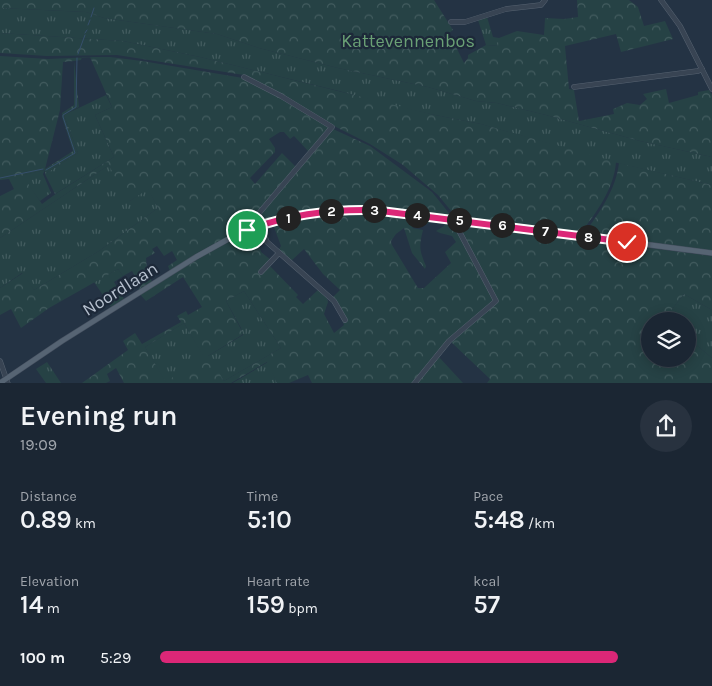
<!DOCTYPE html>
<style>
body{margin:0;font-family:Karla,sans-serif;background:#28323f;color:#f1f3f6;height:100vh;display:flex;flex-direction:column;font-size:19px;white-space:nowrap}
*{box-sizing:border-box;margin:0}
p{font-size:16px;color:#a0a5ac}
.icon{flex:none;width:28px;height:28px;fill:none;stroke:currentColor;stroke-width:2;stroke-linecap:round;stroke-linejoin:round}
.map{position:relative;height:383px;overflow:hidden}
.side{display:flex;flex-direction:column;background:#1b2633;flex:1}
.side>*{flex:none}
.controls{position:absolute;left:641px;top:312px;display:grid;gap:10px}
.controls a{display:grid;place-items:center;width:55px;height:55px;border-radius:50%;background:#1b2633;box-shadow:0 2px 12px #0003,0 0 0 1px #39434e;font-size:25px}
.pin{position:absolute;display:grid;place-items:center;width:42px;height:42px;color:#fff;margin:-21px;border:2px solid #fff;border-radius:50%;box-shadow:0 1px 5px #0007}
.km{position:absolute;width:25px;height:25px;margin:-12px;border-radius:50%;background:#222;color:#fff;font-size:14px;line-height:25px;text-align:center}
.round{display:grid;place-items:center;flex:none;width:52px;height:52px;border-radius:26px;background:#28323f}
.headline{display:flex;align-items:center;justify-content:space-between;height:85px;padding:0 20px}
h1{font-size:28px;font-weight:600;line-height:38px}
.figures{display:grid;grid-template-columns:repeat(3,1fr);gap:8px;height:85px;padding:5px 20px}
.figures div{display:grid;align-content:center}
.figures b{font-size:25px;font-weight:600}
.figures small{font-size:14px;font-weight:400}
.figures p{font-size:14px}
ul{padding:0 20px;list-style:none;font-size:16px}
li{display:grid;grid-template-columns:80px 60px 1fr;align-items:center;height:38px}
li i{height:12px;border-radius:6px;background:#db2777}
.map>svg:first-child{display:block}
.grass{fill:url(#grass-tufts)}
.forest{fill:url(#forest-crowns);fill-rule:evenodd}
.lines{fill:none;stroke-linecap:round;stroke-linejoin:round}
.stream{stroke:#364f6c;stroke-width:1}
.minor-casing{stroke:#566270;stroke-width:5.5}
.major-casing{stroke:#45505f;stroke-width:6}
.minor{stroke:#384453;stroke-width:4.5}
.major{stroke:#566473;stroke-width:5}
.route-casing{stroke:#fff;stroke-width:10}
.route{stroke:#db2777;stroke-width:6}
.labels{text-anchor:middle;stroke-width:4.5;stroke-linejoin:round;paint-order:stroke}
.park-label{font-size:18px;fill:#6aa075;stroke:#1d2939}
.street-label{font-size:18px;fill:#b5bfcd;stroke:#1d2939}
</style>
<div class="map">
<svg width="712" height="384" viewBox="0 0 712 384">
<defs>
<pattern id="grass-tufts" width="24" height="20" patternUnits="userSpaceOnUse" patternTransform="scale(1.25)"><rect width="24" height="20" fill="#264245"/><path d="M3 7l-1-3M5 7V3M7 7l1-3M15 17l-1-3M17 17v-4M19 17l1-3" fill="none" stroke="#435c5f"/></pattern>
<pattern id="forest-crowns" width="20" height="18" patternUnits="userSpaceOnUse" patternTransform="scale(1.25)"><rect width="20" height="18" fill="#264245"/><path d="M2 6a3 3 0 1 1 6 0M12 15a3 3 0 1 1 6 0" fill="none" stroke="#435c5f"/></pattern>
</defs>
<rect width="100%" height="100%" fill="#243344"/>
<g class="grass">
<path d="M 0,8 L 86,12 L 104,18 L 217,34 L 259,48 L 338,68 L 428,87 L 476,101 L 497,103 L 546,115 L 640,141 L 712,157 L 712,185 L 609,161 L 481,124 L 435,115 L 386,104 L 339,91 L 200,57 L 123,41 L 0,33 Z"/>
<path d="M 487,17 L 493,37 L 499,38 L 499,46 L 486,45 L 478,20 Z"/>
<path d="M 106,95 L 112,107 L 95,115 L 114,157 L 55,194 L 45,174 L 78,153 L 64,115 Z"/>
<path d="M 109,165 L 130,201 L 148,188 L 158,208 L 99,251 L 34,290 L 22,273 L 0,288 L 0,238 Z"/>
<path d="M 45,170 L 43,174 L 51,193 L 40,201 L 27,183 L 23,185 L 19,176 Z"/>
<path d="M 118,269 L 123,276 L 114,282 L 124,299 L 111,307 L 94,282 Z"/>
<path d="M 244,291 L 281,348 L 224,381 L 222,378 L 166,383 L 145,347 L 184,323 L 203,355 L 208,356 L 243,335 L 241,328 L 226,301 Z"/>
<path d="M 684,294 L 712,310 L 712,358 L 688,338 L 688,321 L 671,321 L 666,317 Z"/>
<path d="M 47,362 L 61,383 L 46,383 L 36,369 Z"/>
<path d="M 268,362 L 277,383 L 231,384 Z"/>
</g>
<g class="forest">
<path d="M 0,0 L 434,0 L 453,30 L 449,33 L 464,63 L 468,58 L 468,55 L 486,45 L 498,46 L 499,38 L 517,31 L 544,35 L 545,18 L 564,19 L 578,17 L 577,0 L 629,0 L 638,7 L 644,26 L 665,21 L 673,39 L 621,52 L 616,34 L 565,46 L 569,89 L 574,90 L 579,121 L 614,114 L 613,109 L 627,103 L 640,105 L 647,99 L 643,94 L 666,89 L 669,103 L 698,95 L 698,92 L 709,90 L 712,95 L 712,157 L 640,141 L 546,115 L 497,103 L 476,101 L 428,87 L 338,68 L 259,48 L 217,34 L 104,18 L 86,12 L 0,8 Z"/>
<path d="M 0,33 L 123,41 L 200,57 L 435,115 L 481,124 L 616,162 C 614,189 596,213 580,234 L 457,218 L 438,195 L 403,165 L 370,144 L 332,125 L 244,75 L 117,55 L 47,56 L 0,53 Z"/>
<path d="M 0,56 L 48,59 L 94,57 L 110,57 L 142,61 L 243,78 L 281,97 L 333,129 L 370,146 L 432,192 L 457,223 L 712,256 L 712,310 L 684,294 L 666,317 L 671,321 L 650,321 L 650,359 L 688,359 L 688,338 L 712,358 L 712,383 L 487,383 L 490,379 L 450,341 L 438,356 L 463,383 L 312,383 L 308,375 L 289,383 L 277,383 L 267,362 L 231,383 L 124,383 L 116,368 L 107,374 L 110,381 L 106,383 L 82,383 L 128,350 L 123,341 L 135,333 L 142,344 L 181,322 L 177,316 L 186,311 L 188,315 L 202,307 L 183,277 L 146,301 L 137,291 L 141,286 L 132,271 L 123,276 L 118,269 L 49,308 L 21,328 L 11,309 L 0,315 L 0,288 L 23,273 L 34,290 L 99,251 L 158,208 L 148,189 L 130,201 L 125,198 L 109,165 L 0,238 L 0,196 L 14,189 L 9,179 L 0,180 ZM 82,57 L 90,57 L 112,107 L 95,115 L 114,157 L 57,193 L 42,204 L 27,182 L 23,184 L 20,176 L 45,170 L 45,174 L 78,153 L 64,115 L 79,107 L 74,61 L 81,60 ZM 74,61 L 74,105 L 62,113 L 62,117 L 73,151 L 45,169 L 60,110 L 63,62 ZM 280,132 L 284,132 L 290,139 L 294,136 L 309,152 L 296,167 L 282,153 L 255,184 L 250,178 L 275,152 L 275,148 L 269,139 ZM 432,221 L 443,221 L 444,226 L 436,231 L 440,233 L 452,236 L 456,242 L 445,252 L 451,263 L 424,288 L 418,288 L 392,245 L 391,241 L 396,234 L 404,228 L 412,253 L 425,269 L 426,266 C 419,250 419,246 423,230 L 412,228 L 418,222 L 425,225 ZM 274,227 L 281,246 L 278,251 L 291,261 L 304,249 L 323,274 L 340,290 L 333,297 L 331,302 L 338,309 L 344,325 L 334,333 L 324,314 L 328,302 L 326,296 L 318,290 L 303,304 L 296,297 L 298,295 L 268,264 L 271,260 L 261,252 L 257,238 L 246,243 L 243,237 ZM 157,246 L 164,256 L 172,251 L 177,260 L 168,266 L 170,271 L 152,282 L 147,270 L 146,258 L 155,253 L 152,249 ZM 244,291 L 281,348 L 224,381 C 220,375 218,369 212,365 C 200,355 177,375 166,382 L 145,347 L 184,323 L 203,356 L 208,356 L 242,335 L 243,333 L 226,301 Z"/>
<path d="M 619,163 L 712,185 L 712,251 L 584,234 C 599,213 616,190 619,163 Z"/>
</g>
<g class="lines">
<g class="stream">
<path d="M 91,17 L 94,8"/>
<path d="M 88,25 L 90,20"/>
<path d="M 85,33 L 87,30"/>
<path d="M 78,54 L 85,35"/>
<path d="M 46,170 L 75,153 L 63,117 L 63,115 L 76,107 L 77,58"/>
<path d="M 0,178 L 43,169"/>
</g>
<g class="minor-casing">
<g id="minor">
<path d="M 661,0 L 680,26 L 712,89"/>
<path d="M 451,22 L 465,22 L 506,9 L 541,5 L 545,0"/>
<path d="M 244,77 L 281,96 L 332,127 L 254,219 L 248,227 L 247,230"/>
<path d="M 574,87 L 698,71 L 702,69"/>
<path d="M 261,227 L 267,242 L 334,301 L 345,320"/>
<path d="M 261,272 L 279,253"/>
<path d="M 0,361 L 8,384"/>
<path d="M 414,384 L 449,341 L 496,301 L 458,229 L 459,220"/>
</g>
</g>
<g class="major-casing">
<g id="major">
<path d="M 239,237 L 275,223"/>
<path d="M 0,383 L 62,341 L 196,257 L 232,237 L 269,222 L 316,213 L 346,210 L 390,211 L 712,253"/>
</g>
</g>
<use href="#minor" class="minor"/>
<use href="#major" class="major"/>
</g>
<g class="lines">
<g class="route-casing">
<path id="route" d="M 247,230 C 287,215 330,209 373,210 L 627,242"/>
</g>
<use href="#route" class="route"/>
</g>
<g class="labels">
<g class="park-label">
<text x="408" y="47">Kattevennenbos</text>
</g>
<g class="street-label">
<text transform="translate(120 289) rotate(-32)" y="6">Noordlaan</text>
</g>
</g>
</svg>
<div class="controls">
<a><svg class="icon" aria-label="layers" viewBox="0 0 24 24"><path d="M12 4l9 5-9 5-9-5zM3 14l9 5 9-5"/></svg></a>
</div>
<div class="pin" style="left:247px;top:230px;background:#1e9e55"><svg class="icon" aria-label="arrive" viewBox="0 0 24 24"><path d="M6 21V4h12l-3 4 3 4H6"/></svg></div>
<div class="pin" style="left:627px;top:242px;background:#d93025"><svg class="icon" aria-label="check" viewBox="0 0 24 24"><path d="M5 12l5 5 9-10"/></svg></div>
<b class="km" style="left:288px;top:218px">1</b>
<b class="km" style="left:331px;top:211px">2</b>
<b class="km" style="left:374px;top:210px">3</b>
<b class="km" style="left:417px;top:215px">4</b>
<b class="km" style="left:459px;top:220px">5</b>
<b class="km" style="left:502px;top:225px">6</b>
<b class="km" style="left:545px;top:231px">7</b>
<b class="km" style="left:588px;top:237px">8</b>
</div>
<section class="side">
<div class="headline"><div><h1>Evening run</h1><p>19:09</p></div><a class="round"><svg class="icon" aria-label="share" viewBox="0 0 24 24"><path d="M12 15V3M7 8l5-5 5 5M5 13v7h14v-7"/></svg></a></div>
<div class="figures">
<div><p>Distance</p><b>0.89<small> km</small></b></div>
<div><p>Time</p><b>5:10</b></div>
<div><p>Pace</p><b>5:48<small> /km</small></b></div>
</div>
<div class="figures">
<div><p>Elevation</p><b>14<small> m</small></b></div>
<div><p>Heart rate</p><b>159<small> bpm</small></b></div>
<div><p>kcal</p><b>57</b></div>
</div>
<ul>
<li><b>100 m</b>5:29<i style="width:86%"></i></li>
</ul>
</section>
